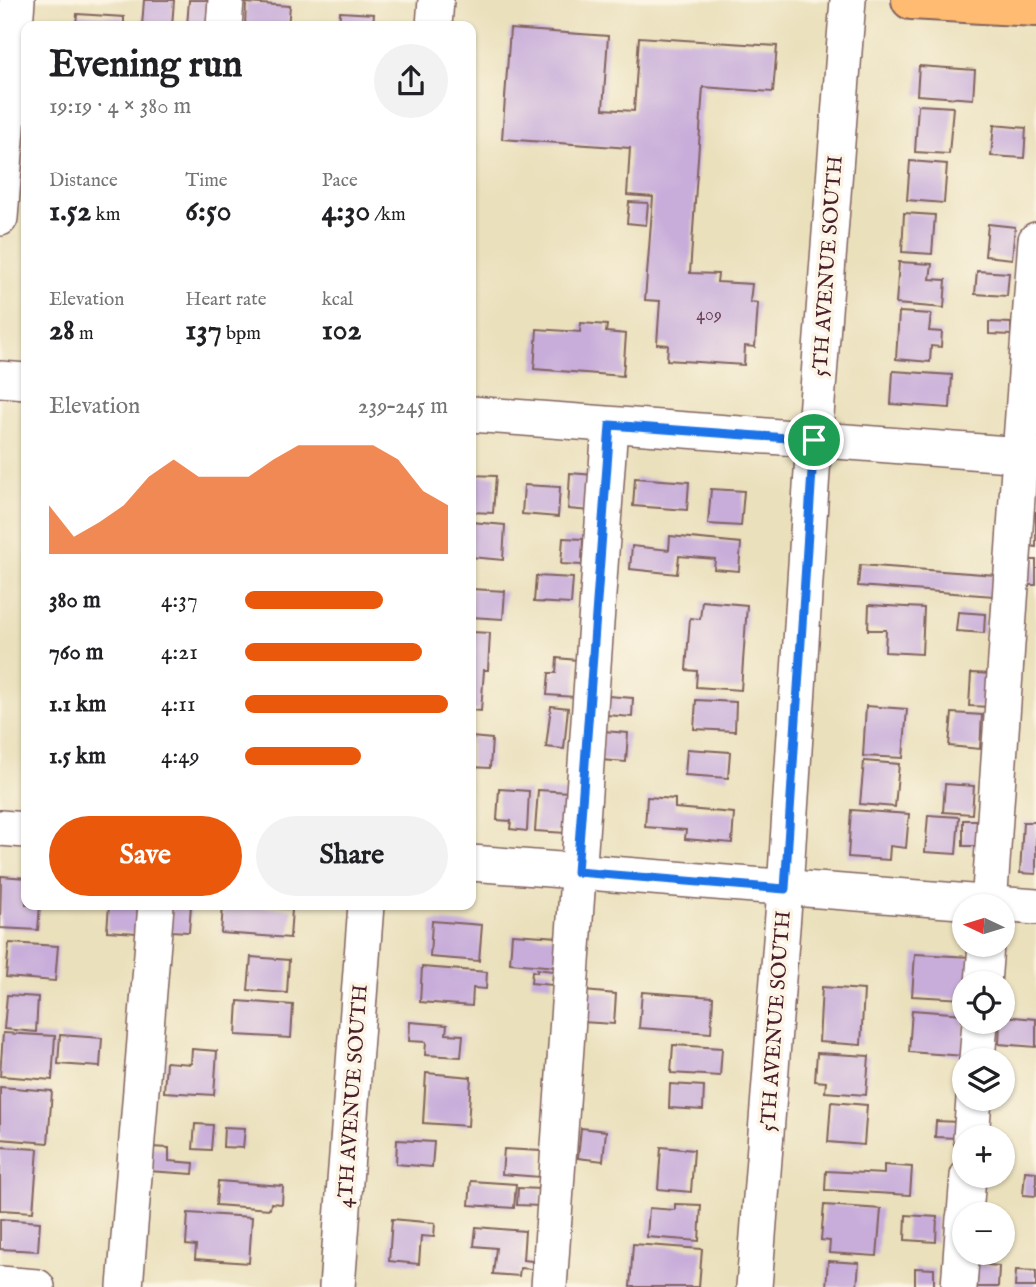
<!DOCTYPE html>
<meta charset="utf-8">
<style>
body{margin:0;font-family:"IM FELL English",serif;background:#f2f2f2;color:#202124;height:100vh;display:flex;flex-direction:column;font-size:26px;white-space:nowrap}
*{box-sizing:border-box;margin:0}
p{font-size:23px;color:#757577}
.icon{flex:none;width:38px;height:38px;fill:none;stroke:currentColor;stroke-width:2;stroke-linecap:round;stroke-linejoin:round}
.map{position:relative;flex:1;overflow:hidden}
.panel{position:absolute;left:21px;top:21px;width:455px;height:889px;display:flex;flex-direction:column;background:#fff;border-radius:14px;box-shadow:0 2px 5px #0004}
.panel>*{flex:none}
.needle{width:46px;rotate:274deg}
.fabs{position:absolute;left:952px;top:894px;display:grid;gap:14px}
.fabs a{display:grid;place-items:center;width:63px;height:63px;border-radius:50%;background:#fff;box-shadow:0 2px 5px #0004;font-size:35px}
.pin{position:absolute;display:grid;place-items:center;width:60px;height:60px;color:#fff;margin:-30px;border:4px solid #fff;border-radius:50%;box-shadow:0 2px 7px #0007}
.round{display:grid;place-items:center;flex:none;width:74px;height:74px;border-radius:37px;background:#f2f2f2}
.summary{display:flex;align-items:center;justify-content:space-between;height:119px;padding:0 28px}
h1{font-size:38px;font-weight:700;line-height:52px}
.metrics{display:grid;grid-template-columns:repeat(3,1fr);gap:10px;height:119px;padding:7px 28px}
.metrics div{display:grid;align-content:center}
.metrics b{font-size:30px;font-weight:700}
.metrics small{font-size:19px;font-weight:400}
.metrics p{font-size:19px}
.chart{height:196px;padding:14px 28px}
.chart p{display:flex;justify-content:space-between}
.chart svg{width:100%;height:126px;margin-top:7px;fill:#ea580c;opacity:.7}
.primary-button{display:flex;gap:14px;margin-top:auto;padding:14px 28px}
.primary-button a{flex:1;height:80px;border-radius:42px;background:#ea580c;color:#fff;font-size:28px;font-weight:700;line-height:80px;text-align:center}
.primary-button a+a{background:#f2f2f2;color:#202124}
ul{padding:0 28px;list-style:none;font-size:23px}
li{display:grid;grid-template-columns:112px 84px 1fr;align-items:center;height:52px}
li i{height:18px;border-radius:9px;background:#ea580c}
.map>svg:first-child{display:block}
.building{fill:#c8adda}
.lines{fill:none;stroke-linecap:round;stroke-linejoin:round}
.minor-casing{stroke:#82635e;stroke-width:38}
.major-casing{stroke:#82635e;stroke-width:42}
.minor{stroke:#fff;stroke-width:35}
.major{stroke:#febb71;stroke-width:38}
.route-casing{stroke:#fff;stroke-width:14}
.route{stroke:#1a73e8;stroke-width:9}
.labels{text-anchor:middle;stroke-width:7;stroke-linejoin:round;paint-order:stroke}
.number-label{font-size:18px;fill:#6a4257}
.street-label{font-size:21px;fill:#4a1f2b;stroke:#fcf5e5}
</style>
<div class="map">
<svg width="1036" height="1287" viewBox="0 0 1036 1287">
<rect width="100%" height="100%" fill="#fcf5e5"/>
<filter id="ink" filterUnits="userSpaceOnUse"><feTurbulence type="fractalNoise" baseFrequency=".0143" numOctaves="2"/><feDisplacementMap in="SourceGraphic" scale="14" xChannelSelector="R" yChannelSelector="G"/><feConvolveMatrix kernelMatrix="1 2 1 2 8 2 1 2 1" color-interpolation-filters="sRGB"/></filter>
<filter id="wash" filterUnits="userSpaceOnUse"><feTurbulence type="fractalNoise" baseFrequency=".00686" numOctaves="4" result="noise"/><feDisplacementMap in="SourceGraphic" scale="28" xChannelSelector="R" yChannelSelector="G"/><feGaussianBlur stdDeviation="1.57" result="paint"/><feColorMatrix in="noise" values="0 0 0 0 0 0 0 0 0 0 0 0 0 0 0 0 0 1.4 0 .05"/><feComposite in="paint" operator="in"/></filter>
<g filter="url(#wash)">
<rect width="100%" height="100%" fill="#eae0bc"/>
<g id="blocks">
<g class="building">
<path d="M 144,0 L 174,0 L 172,26 L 142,26 Z"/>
<path d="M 189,0 L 213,0 L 211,26 L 187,26 Z"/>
<path d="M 246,3 L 290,6 L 288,26 L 245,26 Z"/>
<path d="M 340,12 L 374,14 L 373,26 L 339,26 Z"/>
<path d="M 77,14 L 124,17 L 124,26 L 76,26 Z"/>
<path d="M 510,29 L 608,36 L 603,109 L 634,111 L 639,37 L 777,46 L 773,92 L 703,87 L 690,273 L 718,274 L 717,282 L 752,284 L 750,302 L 758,303 L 755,347 L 745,346 L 744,365 L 667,360 L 668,345 L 657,344 L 660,301 L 645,300 L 653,197 L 627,195 L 630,148 L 502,139 Z"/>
<path d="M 919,66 L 975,70 L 973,99 L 917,95 Z"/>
<path d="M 918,105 L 953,107 L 949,154 L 915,152 Z"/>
<path d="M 994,125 L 1026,128 L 1024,158 L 991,156 Z"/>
<path d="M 910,161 L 947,164 L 944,203 L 907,200 Z"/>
<path d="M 629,202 L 648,203 L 646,225 L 627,223 Z"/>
<path d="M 904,213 L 935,215 L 932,254 L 902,252 Z"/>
<path d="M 988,224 L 1015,227 L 1012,259 L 985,256 Z"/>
<path d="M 899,262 L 932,264 L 930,279 L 946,280 L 944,308 L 896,304 Z"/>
<path d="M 977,271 L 1009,273 L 1007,296 L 975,294 Z"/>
<path d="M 899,312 L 931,314 L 929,331 L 942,332 L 941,347 L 931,346 L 930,362 L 896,359 Z"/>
<path d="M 989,322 L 1011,323 L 1011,335 L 989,334 Z"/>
<path d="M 581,323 L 607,325 L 606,332 L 626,334 L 623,376 L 534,369 L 537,329 L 580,332 Z"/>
<path d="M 893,371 L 952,375 L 950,408 L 891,404 Z"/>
<path d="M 570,473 L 594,475 L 591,511 L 568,509 Z"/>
<path d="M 471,475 L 496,476 L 493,513 L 471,512 Z"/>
<path d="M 635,478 L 689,482 L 687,510 L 633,506 Z"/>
<path d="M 524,485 L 560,487 L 558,517 L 522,514 Z"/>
<path d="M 711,489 L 744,491 L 741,526 L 708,524 Z"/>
<path d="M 1034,512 L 1036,512 L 1036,547 L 1031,546 Z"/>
<path d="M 471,522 L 505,525 L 503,560 L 471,557 Z"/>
<path d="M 670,536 L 741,543 L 739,571 L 714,569 L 715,559 L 679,556 L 677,574 L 630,569 L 632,546 L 669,550 Z"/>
<path d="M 563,538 L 583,539 L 582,565 L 561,564 Z"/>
<path d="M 1030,560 L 1036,560 L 1036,585 L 1028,585 Z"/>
<path d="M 860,565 L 996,575 L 994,596 L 858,586 Z"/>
<path d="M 536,576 L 573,578 L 571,604 L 534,602 Z"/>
<path d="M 471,589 L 505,591 L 503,619 L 471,617 Z"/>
<path d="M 702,601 L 747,605 L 741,690 L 696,687 L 697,671 L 686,670 L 690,618 L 700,619 Z"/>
<path d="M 869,605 L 924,608 L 922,654 L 885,652 L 886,630 L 868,630 Z"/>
<path d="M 958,612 L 985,614 L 984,633 L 956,631 Z"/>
<path d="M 471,632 L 490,633 L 488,670 L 484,670 L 481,711 L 471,710 Z"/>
<path d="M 557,658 L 577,660 L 575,697 L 547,695 L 549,673 L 556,673 Z"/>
<path d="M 971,673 L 994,674 L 992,707 L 969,706 Z"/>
<path d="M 608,696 L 633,698 L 632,717 L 607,715 Z"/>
<path d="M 696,700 L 736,702 L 735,731 L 694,729 Z"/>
<path d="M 551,706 L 568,708 L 564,749 L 546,747 Z"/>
<path d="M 866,706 L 907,709 L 903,758 L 863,756 Z"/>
<path d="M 952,713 L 982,715 L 980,749 L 949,746 Z"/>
<path d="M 603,731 L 628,733 L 626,762 L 601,760 Z"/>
<path d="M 471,737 L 492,739 L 490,768 L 471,767 Z"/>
<path d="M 687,749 L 730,752 L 728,778 L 685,775 Z"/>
<path d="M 864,761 L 899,764 L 895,807 L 860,804 Z"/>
<path d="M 945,784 L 974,786 L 972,814 L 943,812 Z"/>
<path d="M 499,789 L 529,791 L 527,831 L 510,829 L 511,821 L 497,820 Z"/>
<path d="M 538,790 L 569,792 L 566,833 L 535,831 Z"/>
<path d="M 647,797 L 675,799 L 675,808 L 734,813 L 732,843 L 685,839 L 686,830 L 645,827 Z"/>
<path d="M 851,810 L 909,814 L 906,848 L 890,846 L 889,860 L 848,857 Z"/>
<path d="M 928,815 L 959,817 L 956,854 L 925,852 Z"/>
<rect x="963" y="820" width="23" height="26"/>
<path d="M 1023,822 L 1036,822 L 1036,874 L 1020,873 Z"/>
<path d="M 1,876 L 26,878 L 26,905 L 40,905 L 38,930 L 0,928 Z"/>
<path d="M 109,905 L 138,905 L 137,933 L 107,931 Z"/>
<path d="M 172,905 L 191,905 L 189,932 L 170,931 Z"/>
<path d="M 223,905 L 292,909 L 290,938 L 221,933 Z"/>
<path d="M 432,921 L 482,925 L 479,961 L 430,957 Z"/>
<path d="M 512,934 L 559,937 L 557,967 L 510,963 Z"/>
<path d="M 9,943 L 58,946 L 55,981 L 6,977 Z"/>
<path d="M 915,954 L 971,957 L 970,984 L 964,984 L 964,999 L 912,996 Z"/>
<path d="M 251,957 L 289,960 L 287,993 L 248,990 Z"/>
<path d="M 422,967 L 487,972 L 486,989 L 473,988 L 472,1006 L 420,1002 Z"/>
<path d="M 537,969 L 553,971 L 552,985 L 531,983 L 532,971 L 537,972 Z"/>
<path d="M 822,987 L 864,990 L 861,1045 L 819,1042 Z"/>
<path d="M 584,991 L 616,994 L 614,1024 L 582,1022 Z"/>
<path d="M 642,992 L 713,997 L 711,1033 L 639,1028 Z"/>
<path d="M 7,995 L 38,997 L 36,1032 L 4,1029 Z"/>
<path d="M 238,1001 L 293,1005 L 291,1038 L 236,1035 Z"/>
<path d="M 912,1010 L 964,1014 L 965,1056 L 909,1052 Z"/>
<path d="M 1003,1016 L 1036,1019 L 1036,1047 L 999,1044 L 1000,1022 L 1003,1022 Z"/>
<path d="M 410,1022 L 447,1025 L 446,1034 L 463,1035 L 461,1057 L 425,1055 L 426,1042 L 409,1041 Z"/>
<path d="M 3,1033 L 55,1036 L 52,1080 L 0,1076 Z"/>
<path d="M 60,1035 L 102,1038 L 100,1067 L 58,1064 Z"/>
<path d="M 673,1045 L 722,1048 L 720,1076 L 671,1073 Z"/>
<path d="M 192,1049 L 217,1051 L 214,1095 L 164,1092 L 166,1062 L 191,1064 Z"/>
<path d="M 817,1053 L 869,1056 L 866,1095 L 825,1092 L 826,1082 L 815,1081 Z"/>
<path d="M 426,1073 L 471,1077 L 468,1126 L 423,1123 Z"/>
<path d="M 670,1084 L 704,1086 L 703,1110 L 669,1108 Z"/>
<path d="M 0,1087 L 52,1091 L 48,1143 L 0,1139 Z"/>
<path d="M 831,1102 L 867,1105 L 864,1145 L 828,1142 Z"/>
<path d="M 936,1121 L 958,1122 L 957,1138 L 935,1137 Z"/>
<path d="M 195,1124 L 213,1125 L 211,1150 L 193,1149 Z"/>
<path d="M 224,1127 L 245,1128 L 243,1148 L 223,1147 Z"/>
<path d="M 581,1128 L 606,1131 L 603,1161 L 578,1158 Z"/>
<path d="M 397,1140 L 434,1142 L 432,1167 L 396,1164 Z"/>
<path d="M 0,1147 L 38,1149 L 33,1212 L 0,1210 Z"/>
<path d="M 150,1147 L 169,1148 L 169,1161 L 194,1163 L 193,1174 L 148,1171 Z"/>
<path d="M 661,1147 L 694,1150 L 691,1192 L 658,1189 Z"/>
<path d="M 504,1149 L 541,1151 L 540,1177 L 502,1174 Z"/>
<path d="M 884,1165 L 912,1167 L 910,1195 L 825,1190 L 826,1171 L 884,1174 Z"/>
<path d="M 1025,1171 L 1036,1172 L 1036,1196 L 1023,1195 Z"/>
<path d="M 218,1181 L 283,1186 L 282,1204 L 271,1203 L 270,1209 L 216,1205 Z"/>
<path d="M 471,1181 L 516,1184 L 514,1208 L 469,1205 Z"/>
<path d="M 518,1188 L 541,1189 L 540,1206 L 517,1205 Z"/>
<path d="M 675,1204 L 701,1205 L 699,1241 L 647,1237 L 649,1208 L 675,1210 Z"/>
<path d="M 824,1205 L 881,1209 L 877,1256 L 829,1253 L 830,1241 L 821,1240 Z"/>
<path d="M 188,1213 L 252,1217 L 249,1263 L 195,1259 L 196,1246 L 186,1245 Z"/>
<path d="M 906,1215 L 937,1217 L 936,1242 L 905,1240 Z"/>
<path d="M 0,1219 L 40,1222 L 38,1251 L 0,1249 Z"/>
<path d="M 392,1219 L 435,1223 L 434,1237 L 421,1236 L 419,1264 L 389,1261 Z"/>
<path d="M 476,1227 L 525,1231 L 523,1260 L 532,1261 L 532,1269 L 520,1268 L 519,1276 L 493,1274 L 496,1248 L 474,1246 Z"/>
<path d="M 633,1244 L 702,1249 L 699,1287 L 630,1287 Z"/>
<path d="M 828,1261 L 859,1263 L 857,1287 L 826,1287 Z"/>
<path d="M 976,1264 L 999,1266 L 998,1287 L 974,1287 Z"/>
<path d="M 915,1268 L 934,1269 L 934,1287 L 915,1287 Z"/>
<path d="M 1016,1270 L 1036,1271 L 1036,1287 L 1015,1287 Z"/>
</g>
</g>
</g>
<g filter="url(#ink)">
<use href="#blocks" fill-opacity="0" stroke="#82635e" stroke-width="2"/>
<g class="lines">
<g class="minor-casing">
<g id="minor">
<path d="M 224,26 L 226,0"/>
<path d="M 434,26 L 436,0"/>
<path d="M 0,218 L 17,0"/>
<path d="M 0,379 L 26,381"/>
<path d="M 471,414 L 1036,456"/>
<path d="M 0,828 L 26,830"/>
<path d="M 471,863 L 1036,907"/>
<path d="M 989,906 L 1020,455 L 1036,240"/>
<path d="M 983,984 L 986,945"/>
<path d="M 977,1060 L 980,1022"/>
<path d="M 971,1138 L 974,1099"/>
<path d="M 965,1214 L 968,1176"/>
<path d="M 0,1284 L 37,1287"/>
<path d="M 125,1287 L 156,905"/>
<path d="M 337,1287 L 366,905"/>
<path d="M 549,1287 L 610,425"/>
<path d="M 754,1287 L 785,889 L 814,441 L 848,0"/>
<path d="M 959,1287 L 964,1218"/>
</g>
</g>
<g class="major-casing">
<path id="major" d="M 911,0 L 1036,7"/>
</g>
<use href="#minor" class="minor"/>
<use href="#major" class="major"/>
</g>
</g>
<g class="lines" filter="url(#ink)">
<g class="route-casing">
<path id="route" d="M 610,425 L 814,440 L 785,889 L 577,872 Z"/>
</g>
<use href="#route" class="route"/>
</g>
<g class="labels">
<g class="number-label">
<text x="709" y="320">409</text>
</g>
<g class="street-label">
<text transform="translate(827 266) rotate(-86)" y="7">5TH AVENUE SOUTH</text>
<text transform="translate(775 1021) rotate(-86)" y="7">5TH AVENUE SOUTH</text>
<text transform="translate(352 1096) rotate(-86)" y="7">4TH AVENUE SOUTH</text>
</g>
</g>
</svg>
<div class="fabs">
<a><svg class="needle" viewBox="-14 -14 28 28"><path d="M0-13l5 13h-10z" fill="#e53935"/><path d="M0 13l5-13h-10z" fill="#757577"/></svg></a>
<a><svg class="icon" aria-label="locate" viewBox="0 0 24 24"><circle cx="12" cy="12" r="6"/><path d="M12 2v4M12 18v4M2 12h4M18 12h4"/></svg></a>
<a><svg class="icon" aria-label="layers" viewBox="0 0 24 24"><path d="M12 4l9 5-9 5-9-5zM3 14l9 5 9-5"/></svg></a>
<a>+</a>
<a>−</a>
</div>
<div class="pin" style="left:814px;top:440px;background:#1e9e55"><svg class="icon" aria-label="arrive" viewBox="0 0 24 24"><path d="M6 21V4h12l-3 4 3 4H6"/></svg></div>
<section class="panel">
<div class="summary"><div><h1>Evening run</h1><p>19:19 · 4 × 380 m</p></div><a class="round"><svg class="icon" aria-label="share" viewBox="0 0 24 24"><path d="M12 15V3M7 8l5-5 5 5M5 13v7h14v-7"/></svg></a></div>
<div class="metrics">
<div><p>Distance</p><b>1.52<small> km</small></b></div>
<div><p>Time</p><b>6:50</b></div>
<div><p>Pace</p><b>4:30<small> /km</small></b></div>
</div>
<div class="metrics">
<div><p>Elevation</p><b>28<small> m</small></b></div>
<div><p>Heart rate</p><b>137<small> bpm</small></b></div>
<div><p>kcal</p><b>102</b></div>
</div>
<div class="chart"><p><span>Elevation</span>239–245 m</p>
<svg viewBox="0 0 160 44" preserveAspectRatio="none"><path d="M0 44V27L10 38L20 33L30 27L40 17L50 11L60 17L70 17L80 17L90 11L100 6L110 6L120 6L130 6L140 11L150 22L160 27V44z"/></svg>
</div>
<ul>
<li><b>380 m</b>4:37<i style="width:68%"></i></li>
<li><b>760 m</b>4:21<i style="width:87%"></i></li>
<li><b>1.1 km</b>4:11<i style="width:100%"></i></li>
<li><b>1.5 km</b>4:49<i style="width:57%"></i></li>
</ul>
<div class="primary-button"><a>Save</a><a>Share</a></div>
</section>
</div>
